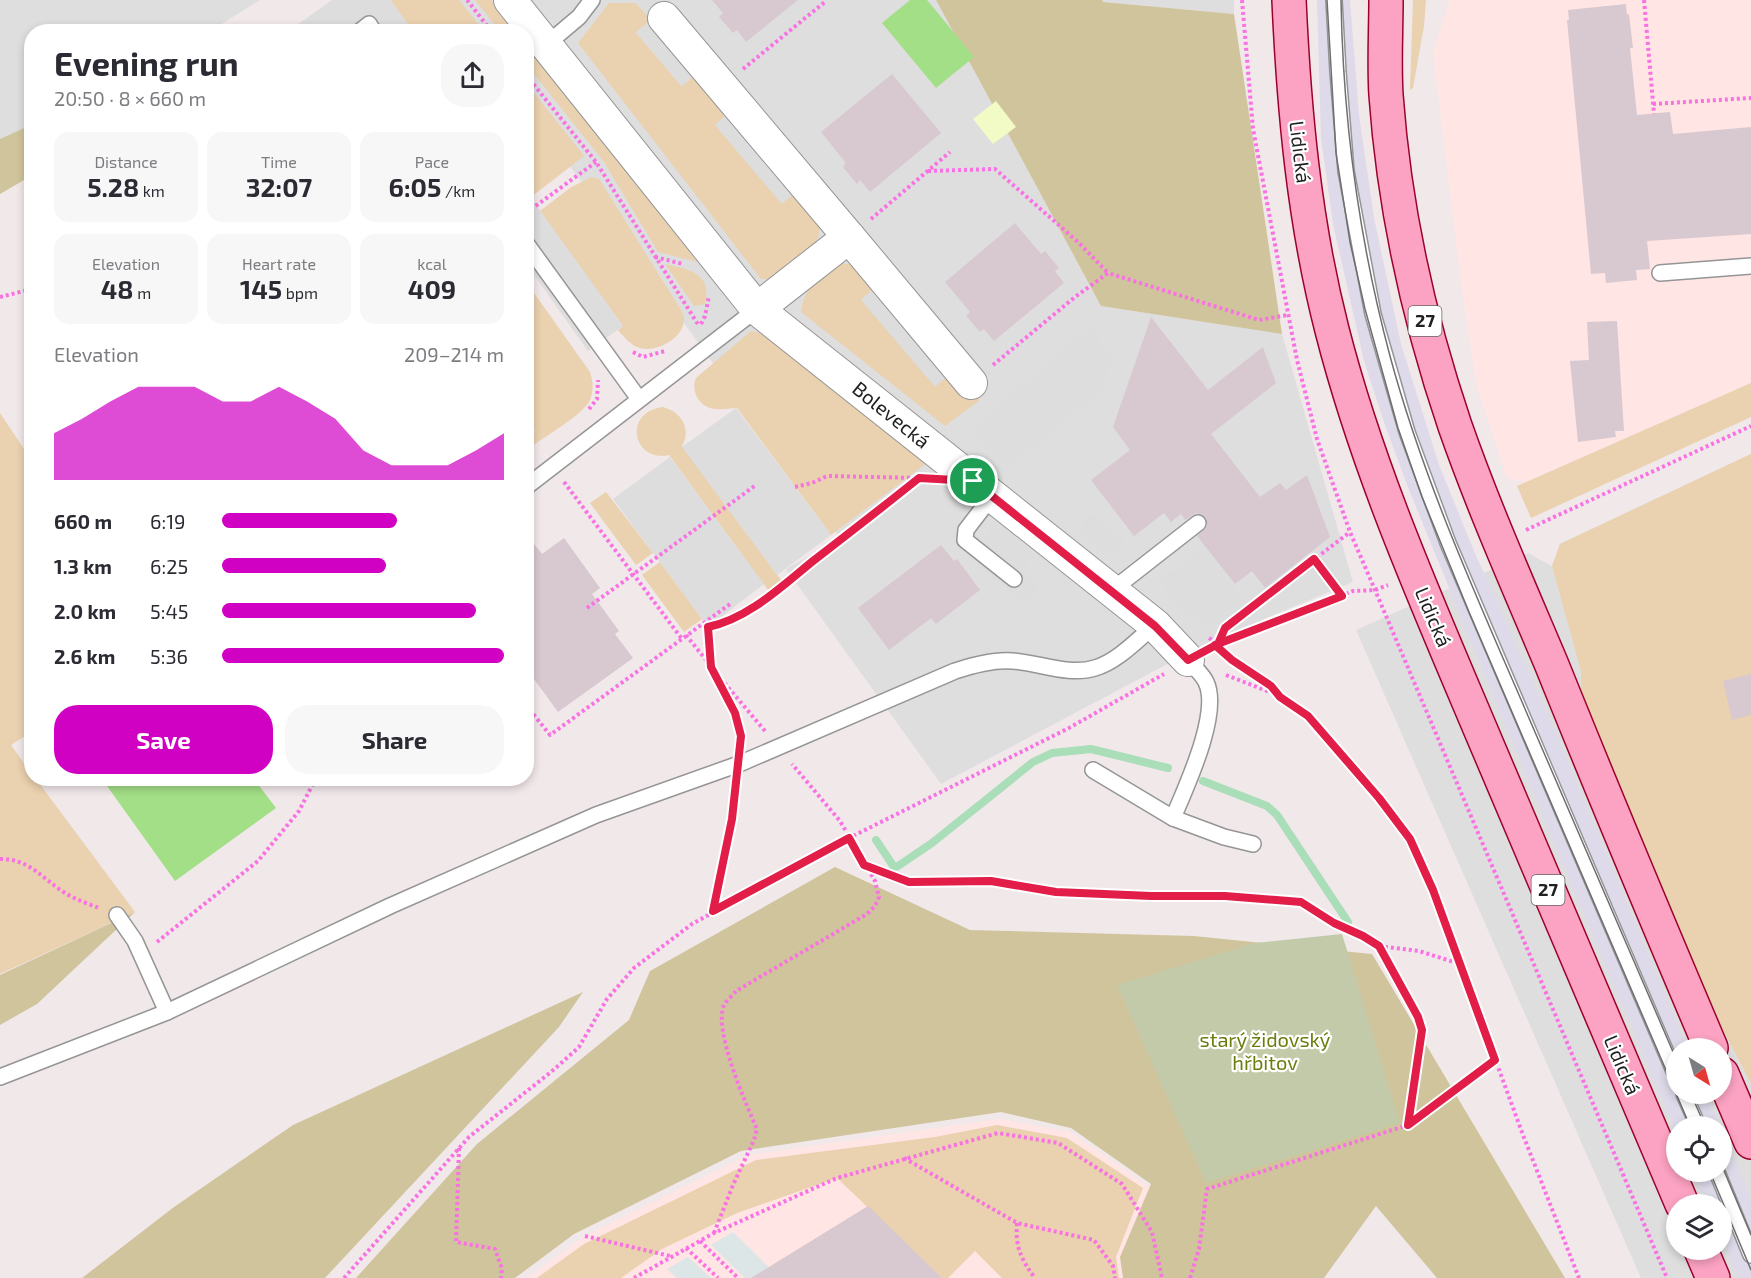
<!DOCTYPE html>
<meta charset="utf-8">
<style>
body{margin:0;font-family:"Exo 2",sans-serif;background:#f7f7f7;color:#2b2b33;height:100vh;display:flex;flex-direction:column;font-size:22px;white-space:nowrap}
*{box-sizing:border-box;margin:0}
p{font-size:20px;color:#7c7c81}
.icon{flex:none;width:33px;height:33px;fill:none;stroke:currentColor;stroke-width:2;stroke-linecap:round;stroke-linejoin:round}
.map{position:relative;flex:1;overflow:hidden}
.sheet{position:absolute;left:24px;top:24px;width:510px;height:762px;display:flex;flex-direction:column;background:#fff;border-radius:24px;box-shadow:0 3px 9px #0003}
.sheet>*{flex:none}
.needle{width:39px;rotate:143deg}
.fabs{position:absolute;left:1666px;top:1038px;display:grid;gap:12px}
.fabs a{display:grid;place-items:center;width:66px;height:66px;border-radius:50%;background:#fff;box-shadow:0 3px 9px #0003;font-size:30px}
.pin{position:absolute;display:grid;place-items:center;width:51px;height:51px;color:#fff;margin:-26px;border:3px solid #fff;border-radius:50%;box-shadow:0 2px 6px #0007}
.round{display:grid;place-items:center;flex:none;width:63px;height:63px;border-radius:24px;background:#f7f7f7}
.headline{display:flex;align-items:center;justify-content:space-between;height:102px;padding:0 30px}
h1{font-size:33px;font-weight:700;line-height:45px}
.stats{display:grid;grid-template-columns:repeat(3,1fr);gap:9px;height:102px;padding:6px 30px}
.stats div{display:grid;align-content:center;border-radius:15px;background:#f7f7f7;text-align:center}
.stats b{font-size:26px;font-weight:700}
.stats small{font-size:16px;font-weight:400}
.stats p{font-size:16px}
.chart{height:168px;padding:12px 30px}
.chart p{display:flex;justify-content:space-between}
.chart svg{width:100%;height:108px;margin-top:6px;fill:#d101c4;opacity:.7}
.primary-button{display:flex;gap:12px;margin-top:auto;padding:12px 30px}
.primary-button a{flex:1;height:69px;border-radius:24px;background:#d101c4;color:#fff;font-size:24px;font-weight:700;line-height:69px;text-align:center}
.primary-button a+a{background:#f7f7f7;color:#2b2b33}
ul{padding:0 30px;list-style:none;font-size:20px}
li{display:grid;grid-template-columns:96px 72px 1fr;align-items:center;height:45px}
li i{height:15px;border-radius:8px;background:#d101c4}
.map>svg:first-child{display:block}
.residential{fill:#dfdedf;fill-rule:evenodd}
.industrial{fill:#dedaea}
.education{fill:#ffe5e3}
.grass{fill:#ead1af}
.forest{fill:#d0c49d}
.cemetery{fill:#c3caa9}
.park{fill:#f2fac6}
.pitch{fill:#a3df87}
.parking{fill:#ddd}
.plaza{fill:#dce6e7}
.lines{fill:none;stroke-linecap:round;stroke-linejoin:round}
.stream{stroke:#a9deb8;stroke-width:8}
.building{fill:#d8c8d0}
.lane-casing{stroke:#959595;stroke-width:18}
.street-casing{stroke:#959595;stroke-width:34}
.primary-casing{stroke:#9d012b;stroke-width:36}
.path{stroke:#f971e3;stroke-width:4;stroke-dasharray:3 3;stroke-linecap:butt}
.lane{stroke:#fff;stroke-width:15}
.street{stroke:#fff;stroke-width:32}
.primary{stroke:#fca2c3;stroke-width:33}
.tram{stroke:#6f6f6f;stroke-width:1.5}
.route-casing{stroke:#fff;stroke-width:12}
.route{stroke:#e11d48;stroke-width:8}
.labels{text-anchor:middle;stroke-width:4.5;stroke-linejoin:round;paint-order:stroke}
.shield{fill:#fff;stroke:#646464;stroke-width:1.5}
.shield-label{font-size:18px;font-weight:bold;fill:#212121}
.street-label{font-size:20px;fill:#212121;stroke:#fff}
.park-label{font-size:20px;fill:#6c7c0c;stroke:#fff}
</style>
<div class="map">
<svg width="1751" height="1278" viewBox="0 0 1751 1278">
<rect width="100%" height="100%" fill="#f1e8ea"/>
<g class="residential">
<path d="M 0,0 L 260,0 L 210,31 L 32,32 L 31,126 L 0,140 Z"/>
<path d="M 448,0 L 936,0 L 1101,306 L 1282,334 L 1353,582 L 1209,642 L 941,784 L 786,569 L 840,538 L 527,107 L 526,32 L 471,31 Z"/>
<path d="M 1102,0 L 1234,0 L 1234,14 L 1102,2 Z"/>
<path d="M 1751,454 L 1751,1278 L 1641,1278 L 1356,630 L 1528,553 L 1552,566 L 1560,544 ZM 1677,1048 L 1722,1048 L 1722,1094 L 1677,1094 ZM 1677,1126 L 1722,1126 L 1722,1172 L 1677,1172 ZM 1677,1204 L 1722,1204 L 1722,1250 L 1677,1250 Z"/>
</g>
<g class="industrial">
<path d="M 1317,0 L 1350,0 L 1359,115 L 1374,218 L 1401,344 L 1439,465 L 1474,551 L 1557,736 L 1688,1048 L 1677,1048 L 1677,1094 L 1706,1094 L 1720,1126 L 1677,1126 L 1677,1134 L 1568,877 L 1409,490 L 1386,428 L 1364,361 L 1333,224 L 1321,138 Z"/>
<path d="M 1722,1131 L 1751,1200 L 1751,1278 L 1739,1278 L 1722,1239 L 1722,1204 L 1707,1204 L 1693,1172 L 1722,1172 Z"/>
</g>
<g class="education">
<path d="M 1450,0 L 1751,0 L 1751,383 L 1526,482 L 1507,478 L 1476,384 L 1461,283 L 1433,52 Z"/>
<path d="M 999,1119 L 1070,1132 L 1148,1186 L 1183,1230 L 1184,1278 L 527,1278 L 585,1236 L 748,1155 Z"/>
</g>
<g class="grass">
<path d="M 390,0 L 459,0 L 484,31 L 413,31 Z"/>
<path d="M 475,0 L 491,0 L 517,31 L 500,31 Z"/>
<path d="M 1413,0 L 1426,0 L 1424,26 L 1413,88 L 1410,90 Z"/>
<path d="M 609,3 L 636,3 L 651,20 L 636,32 L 681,86 L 696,73 L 729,112 L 715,125 L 781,203 L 795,192 L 820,225 L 818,238 L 813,249 L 772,279 L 761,279 L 578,43 Z"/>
<path d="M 526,44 L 606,143 L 697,262 L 658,252 L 604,162 L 527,65 Z"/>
<path d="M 527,84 L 584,156 L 531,197 L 526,191 Z"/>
<path d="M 591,177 L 599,179 L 681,310 C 682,313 684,316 684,319 C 684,338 657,353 640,348 C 630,345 624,337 618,330 L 623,326 L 540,211 L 570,188 Z"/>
<path d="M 839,263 L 859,265 L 878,286 L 861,300 L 935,386 L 952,372 L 980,400 L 945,426 L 801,312 C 805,284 818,279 839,263 Z"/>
<path d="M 665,264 C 688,269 713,273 705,304 L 694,306 Z"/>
<path d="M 527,283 L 590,372 C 593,381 594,391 590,400 C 584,414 543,438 529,448 L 527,444 L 527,437 L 535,431 L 527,419 Z"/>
<path d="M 751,331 L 765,334 L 932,459 L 831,535 L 737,408 C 721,409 706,413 697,397 C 694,390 693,386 696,378 Z"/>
<path d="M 1751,383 L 1751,417 L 1531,518 L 1517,486 Z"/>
<path d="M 663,407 C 681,412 692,428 682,446 L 784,584 L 771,594 L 669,455 C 633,463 622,412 663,407 Z"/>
<path d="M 0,413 L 32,461 L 31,732 L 11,745 L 31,773 L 32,778 L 36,779 L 135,912 L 0,974 Z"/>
<path d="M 1751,454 L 1751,1083 L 1700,987 L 1637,828 L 1581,701 L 1581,671 L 1552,566 L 1560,544 Z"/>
<path d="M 606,492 L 653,553 L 636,565 L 590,503 Z"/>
<path d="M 660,562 L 702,619 L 684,632 L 642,575 Z"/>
<path d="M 997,1125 L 1067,1138 L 1143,1188 L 1116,1257 L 1119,1278 L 1002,1278 L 975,1251 L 948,1278 L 942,1278 L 837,1178 L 737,1213 L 662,1249 L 621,1278 L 537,1278 L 584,1244 L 756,1160 L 935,1137 Z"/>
</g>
<g class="forest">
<path d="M 936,0 L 1102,0 L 1103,2 L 1234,14 L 1282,334 L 1101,306 Z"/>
<path d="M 31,125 L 31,176 L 0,194 L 0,139 Z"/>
<path d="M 835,867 L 970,930 L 1194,936 L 1372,954 L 1565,1278 L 1437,1278 L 1376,1206 L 1324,1278 L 1123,1278 L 1120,1257 L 1151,1184 L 1071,1128 L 1001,1112 L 741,1151 L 574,1234 L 515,1278 L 356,1278 L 477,1144 L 629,1020 L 650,971 Z"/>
<path d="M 135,912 L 37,1004 L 0,1025 L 0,975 Z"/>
<path d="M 583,992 L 559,1027 L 325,1278 L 82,1278 L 174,1207 L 293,1125 Z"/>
</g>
<path class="cemetery" d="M 1342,934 L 1400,1123 L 1206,1183 L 1117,985 L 1255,943 Z"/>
<path class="park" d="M 996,101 L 1016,127 L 993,144 L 973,119 Z"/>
<g class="pitch">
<path d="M 910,0 L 927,0 L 974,57 L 936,88 L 882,23 Z"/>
<path d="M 102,779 L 254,779 L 276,808 L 175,881 Z"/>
</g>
<g class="parking">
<path d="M 332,0 L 390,0 L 413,31 L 287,32 Z"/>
<path d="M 639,0 L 670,0 L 817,173 L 782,204 L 715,125 L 729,112 L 696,74 L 682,86 L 636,33 L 651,20 L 636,3 Z"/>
<path d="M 526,191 L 623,326 L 588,351 L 527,265 Z"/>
<path d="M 897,268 L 972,355 L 935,387 L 861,300 Z"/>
<path d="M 1090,327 L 1112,356 L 1102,389 L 1009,468 L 969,432 Z"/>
<path d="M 736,408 L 831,535 L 777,575 L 682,447 Z"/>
<path d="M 670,457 L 764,584 L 708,627 L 613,499 Z"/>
<path d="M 1091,514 L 1126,542 L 1113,558 L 1078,531 Z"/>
<path d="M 994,525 L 1034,555 L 1021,573 L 1038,586 L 1025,602 L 968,558 Z"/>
<path d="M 1204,548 L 1243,599 L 1207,626 L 1196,610 L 1187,617 L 1160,581 Z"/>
</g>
<g class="plaza">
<path d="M 733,1232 L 780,1278 L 745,1278 L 711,1245 Z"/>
<path d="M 688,1257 L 711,1278 L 677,1278 L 667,1269 Z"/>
</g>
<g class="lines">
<g class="stream">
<path d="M 1203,781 L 1267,806 L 1277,815 L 1348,922"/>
<path d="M 876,840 L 894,867 L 898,866 L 932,843 L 1033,762 L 1052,753 L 1091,749 L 1168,768"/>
</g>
</g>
<g class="building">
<path d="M 712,0 L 798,0 L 746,42 L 737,30 L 733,33 L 719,17 L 723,13 Z"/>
<path d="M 1626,4 L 1627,15 L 1629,14 L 1633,48 L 1630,48 L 1637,115 L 1670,112 L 1673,134 L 1751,127 L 1751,234 L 1647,241 L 1650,269 L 1636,270 L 1637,280 L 1606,283 L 1605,273 L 1591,274 L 1567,20 L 1569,20 L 1568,10 Z"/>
<path d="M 892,74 L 941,133 L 870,192 L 860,180 L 857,184 L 843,167 L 846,163 L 821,132 Z"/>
<path d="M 1015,223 L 1041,254 L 1045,251 L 1059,268 L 1055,271 L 1064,283 L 994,341 L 984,329 L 980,332 L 966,316 L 970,312 L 945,282 Z"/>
<path d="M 1151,317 L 1208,390 L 1263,347 L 1276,383 L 1211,434 L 1260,497 L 1280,483 L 1286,490 L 1307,475 L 1330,537 L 1265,588 L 1252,571 L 1235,584 L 1197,536 L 1207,526 L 1206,518 L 1202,514 L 1196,513 L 1185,520 L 1181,514 L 1171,522 L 1164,513 L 1134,536 L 1091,480 L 1130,450 L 1113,427 Z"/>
<path d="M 1617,321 L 1624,431 L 1615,431 L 1616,437 L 1578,442 L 1570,361 L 1589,360 L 1587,322 Z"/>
<path d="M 526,534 L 542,554 L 564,538 L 600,588 L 592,594 L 619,631 L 615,634 L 633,658 L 558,712 L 526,668 Z"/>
<path d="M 941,545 L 954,561 L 957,559 L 980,590 L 936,624 L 931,618 L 889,650 L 858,608 Z"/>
<path d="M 1751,674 L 1751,715 L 1732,720 L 1723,681 Z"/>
<path d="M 868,1206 L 942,1278 L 751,1278 Z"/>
</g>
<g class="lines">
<g class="lane-casing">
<g id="lane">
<path d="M 1334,0 L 1338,72 L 1346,171 L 1373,314 L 1407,432 L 1448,543 L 1677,1078"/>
<path d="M 359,32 L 369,24 L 374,32"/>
<path d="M 547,44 L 579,17 L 592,0"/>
<path d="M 526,243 L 639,399"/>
<path d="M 1660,273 L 1751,266"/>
<path d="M 526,487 L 757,309"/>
<path d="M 992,496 L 966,530 L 965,540 L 1014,579"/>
<path d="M 1111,591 L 1198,523"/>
<path d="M 1093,770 L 1173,818 L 1224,837 L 1253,844"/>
<path d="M 1173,818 C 1186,787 1221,713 1206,682 C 1203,675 1194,667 1188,660"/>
<path d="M 117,915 L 135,941 L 167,1012"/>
<path d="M 0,1077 L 167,1012 L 390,906 L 596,815 L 739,764 L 955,671 C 973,665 994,659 1013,661 C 1040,663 1069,676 1095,668 C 1118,661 1137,640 1155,625"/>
<path d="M 1684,1094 L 1698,1126"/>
<path d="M 1717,1172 L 1751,1255"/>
</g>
</g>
<g class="street-casing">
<g id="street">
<path d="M 510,0 L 757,309 L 1155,625 L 1188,660"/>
<path d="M 664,18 L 849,237"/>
<path d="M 757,309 L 849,237 L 971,383"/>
</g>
</g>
<g class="primary-casing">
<g id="primary">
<path d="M 1289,0 C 1294,111 1304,221 1332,330 C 1367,467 1424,596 1479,726 C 1546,886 1614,1045 1682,1204"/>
<path d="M 1386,0 C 1386,31 1384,63 1386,95 C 1394,206 1419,320 1455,426 C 1483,506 1518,585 1551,663 C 1603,792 1657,921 1711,1048"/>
<path d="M 1722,1074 L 1751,1142"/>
<path d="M 1701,1250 L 1713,1278"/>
</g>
</g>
<g class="path">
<path d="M 467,0 L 492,32"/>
<path d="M 1242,0 L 1253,129 L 1297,360 L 1317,439 L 1350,532 L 1375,590 L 1667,1278"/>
<path d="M 1644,0 L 1654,114"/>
<path d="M 743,69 L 826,1"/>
<path d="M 526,75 L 596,162 L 699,326"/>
<path d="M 1653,104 L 1751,98"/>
<path d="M 928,171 L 995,169 L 1078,242 L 1108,273"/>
<path d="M 526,213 L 596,162"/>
<path d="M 871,219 L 950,152"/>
<path d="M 655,257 L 683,264"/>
<path d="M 0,297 L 32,289"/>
<path d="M 701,324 L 705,316 L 709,296"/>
<path d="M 633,352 L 643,357 L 665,351"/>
<path d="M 993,365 L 1075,297 L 1108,273 L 1259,320 L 1288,315"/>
<path d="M 589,409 L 597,399 L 598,380"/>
<path d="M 564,482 L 682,639"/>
<path d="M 795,487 L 812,483 L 827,476 L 918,478"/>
<path d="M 1526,530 L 1751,426"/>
<path d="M 1314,559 L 1342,596"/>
<path d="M 587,608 L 756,485"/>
<path d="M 686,635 L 710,665"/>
<path d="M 1209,638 L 1218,644 L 1225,628 L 1350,532"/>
<path d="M 1216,646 C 1235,663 1262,675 1278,695"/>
<path d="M 1212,647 L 1353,591 L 1375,590 L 1388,585"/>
<path d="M 715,674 L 735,713 L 741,739"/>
<path d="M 1226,675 L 1275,694 L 1308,716 L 1379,798 L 1410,839 L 1433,890 L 1523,1135 L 1579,1278"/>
<path d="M 526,705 L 550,735 L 730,604"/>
<path d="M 765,731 L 711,667 L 708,627 C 748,619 782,586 813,561 C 848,534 884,506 919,478"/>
<path d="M 0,859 C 28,858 43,879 65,893 C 75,899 88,904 99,908"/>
<path d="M 865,865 L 909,882 L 991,881 L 1056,892 L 1151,896 L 1225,896 L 1301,902 L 1334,923 L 1363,936 L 1379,946 L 1418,1017 L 1422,1030 L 1408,1125"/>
<path d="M 713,911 L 732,819 L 736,788"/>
<path d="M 157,942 L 258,861 L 299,811 L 316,778"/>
<path d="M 1379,946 L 1419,951 L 1460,964"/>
<path d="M 459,1148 L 456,1242 L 495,1249 L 502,1269 L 501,1278"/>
<path d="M 904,1158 L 1017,1223 L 1094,1240 L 1113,1266 L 1115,1278"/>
<path d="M 1017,1223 C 1015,1247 1021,1259 1035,1278"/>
<path d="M 714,1233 L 733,1185 L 754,1140 L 757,1129 C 746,1104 713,1030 724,1005 C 727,1000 733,995 736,991 L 867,914 L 875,906 L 879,897 L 875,881 L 840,821 L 792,764"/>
<path d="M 585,1236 L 670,1256"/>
<path d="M 700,1241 L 738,1278"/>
<path d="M 686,1248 L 718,1278"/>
<path d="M 344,1278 L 469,1137 L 551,1072 L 579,1047 L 607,999 L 634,968 L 692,924 L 849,838 L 1069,728 L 1164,674"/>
<path d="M 634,1278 L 714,1233 L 837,1178 L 998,1133 L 1058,1143 L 1122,1184 L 1152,1232 L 1162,1278"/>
<path d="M 1190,1278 L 1199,1249 L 1207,1189 L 1408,1125 L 1495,1060"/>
</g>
<use href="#lane" class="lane"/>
<use href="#street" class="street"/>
<use href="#primary" class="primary"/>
<g class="tram">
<path d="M 1327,0 L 1336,153 L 1350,242 L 1365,309 L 1398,428 L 1422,497 L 1469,612 L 1690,1126"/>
<path d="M 1341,0 C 1343,120 1359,240 1390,356 C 1421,471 1469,580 1516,688 C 1570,812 1624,936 1677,1061"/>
<path d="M 1691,1094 L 1705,1126"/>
<path d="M 1722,1166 L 1751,1235"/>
<path d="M 1710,1172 L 1751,1270"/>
</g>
</g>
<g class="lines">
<g class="route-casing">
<path id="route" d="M 973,481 L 919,478 C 884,506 848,534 813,561 C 782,586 748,619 708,627 L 711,667 L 735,713 L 741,736 L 732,819 L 713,911 L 849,838 L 864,865 L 909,882 L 991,881 L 1056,892 L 1151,896 L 1225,896 L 1301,902 L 1334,923 L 1363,936 L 1379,946 L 1418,1017 L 1422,1030 L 1408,1125 L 1495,1060 L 1433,890 L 1410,839 L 1379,798 L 1308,716 L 1280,697 L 1271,686 L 1232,660 L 1215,645 L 1342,596 L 1314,559 L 1225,628 L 1218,644 L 1188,660 L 1155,626 L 973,481"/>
</g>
<use href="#route" class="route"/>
</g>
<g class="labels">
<g class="shield">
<rect x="1408.5" y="306" width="33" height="30" rx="4.5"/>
<rect x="1531.5" y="875" width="33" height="30" rx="4.5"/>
</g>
<g class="shield-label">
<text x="1425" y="327">27</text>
<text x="1548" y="896">27</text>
</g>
<g class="street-label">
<text transform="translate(1300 152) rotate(83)" y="7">Lidická</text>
<text transform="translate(891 415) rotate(39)" y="7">Bolevecká</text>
<text transform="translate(1433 617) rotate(67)" y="7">Lidická</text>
<text transform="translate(1622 1065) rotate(67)" y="7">Lidická</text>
</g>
<g class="park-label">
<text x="1265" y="1047">starý židovský<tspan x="1265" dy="23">hřbitov</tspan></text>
</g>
</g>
</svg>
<div class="fabs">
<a><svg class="needle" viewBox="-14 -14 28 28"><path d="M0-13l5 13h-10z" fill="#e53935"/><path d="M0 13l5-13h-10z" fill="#7c7c81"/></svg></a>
<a><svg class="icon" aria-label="locate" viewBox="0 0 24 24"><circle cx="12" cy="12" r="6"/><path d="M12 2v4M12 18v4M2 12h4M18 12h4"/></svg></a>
<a><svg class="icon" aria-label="layers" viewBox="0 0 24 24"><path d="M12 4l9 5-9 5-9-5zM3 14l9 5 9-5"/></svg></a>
</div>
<div class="pin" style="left:973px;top:481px;background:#1e9e55"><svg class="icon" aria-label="arrive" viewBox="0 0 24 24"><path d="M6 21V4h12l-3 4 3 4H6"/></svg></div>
<section class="sheet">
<div class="headline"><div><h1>Evening run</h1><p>20:50 · 8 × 660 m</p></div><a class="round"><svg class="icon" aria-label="share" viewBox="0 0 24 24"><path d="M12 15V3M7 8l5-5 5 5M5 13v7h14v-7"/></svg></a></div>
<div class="stats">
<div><p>Distance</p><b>5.28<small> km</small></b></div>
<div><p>Time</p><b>32:07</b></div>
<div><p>Pace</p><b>6:05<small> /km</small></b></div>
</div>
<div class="stats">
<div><p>Elevation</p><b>48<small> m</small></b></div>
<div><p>Heart rate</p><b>145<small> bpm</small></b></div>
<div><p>kcal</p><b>409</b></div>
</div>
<div class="chart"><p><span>Elevation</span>209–214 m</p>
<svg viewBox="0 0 160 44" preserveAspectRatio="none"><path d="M0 44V25L10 19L20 12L30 6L40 6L50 6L60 12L70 12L80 6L90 12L100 19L110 32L120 38L130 38L140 38L150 32L160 25V44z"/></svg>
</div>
<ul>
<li><b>660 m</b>6:19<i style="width:62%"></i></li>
<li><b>1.3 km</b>6:25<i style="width:58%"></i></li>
<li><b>2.0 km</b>5:45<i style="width:90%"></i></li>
<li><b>2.6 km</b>5:36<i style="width:100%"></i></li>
</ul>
<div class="primary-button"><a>Save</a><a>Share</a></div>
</section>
</div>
